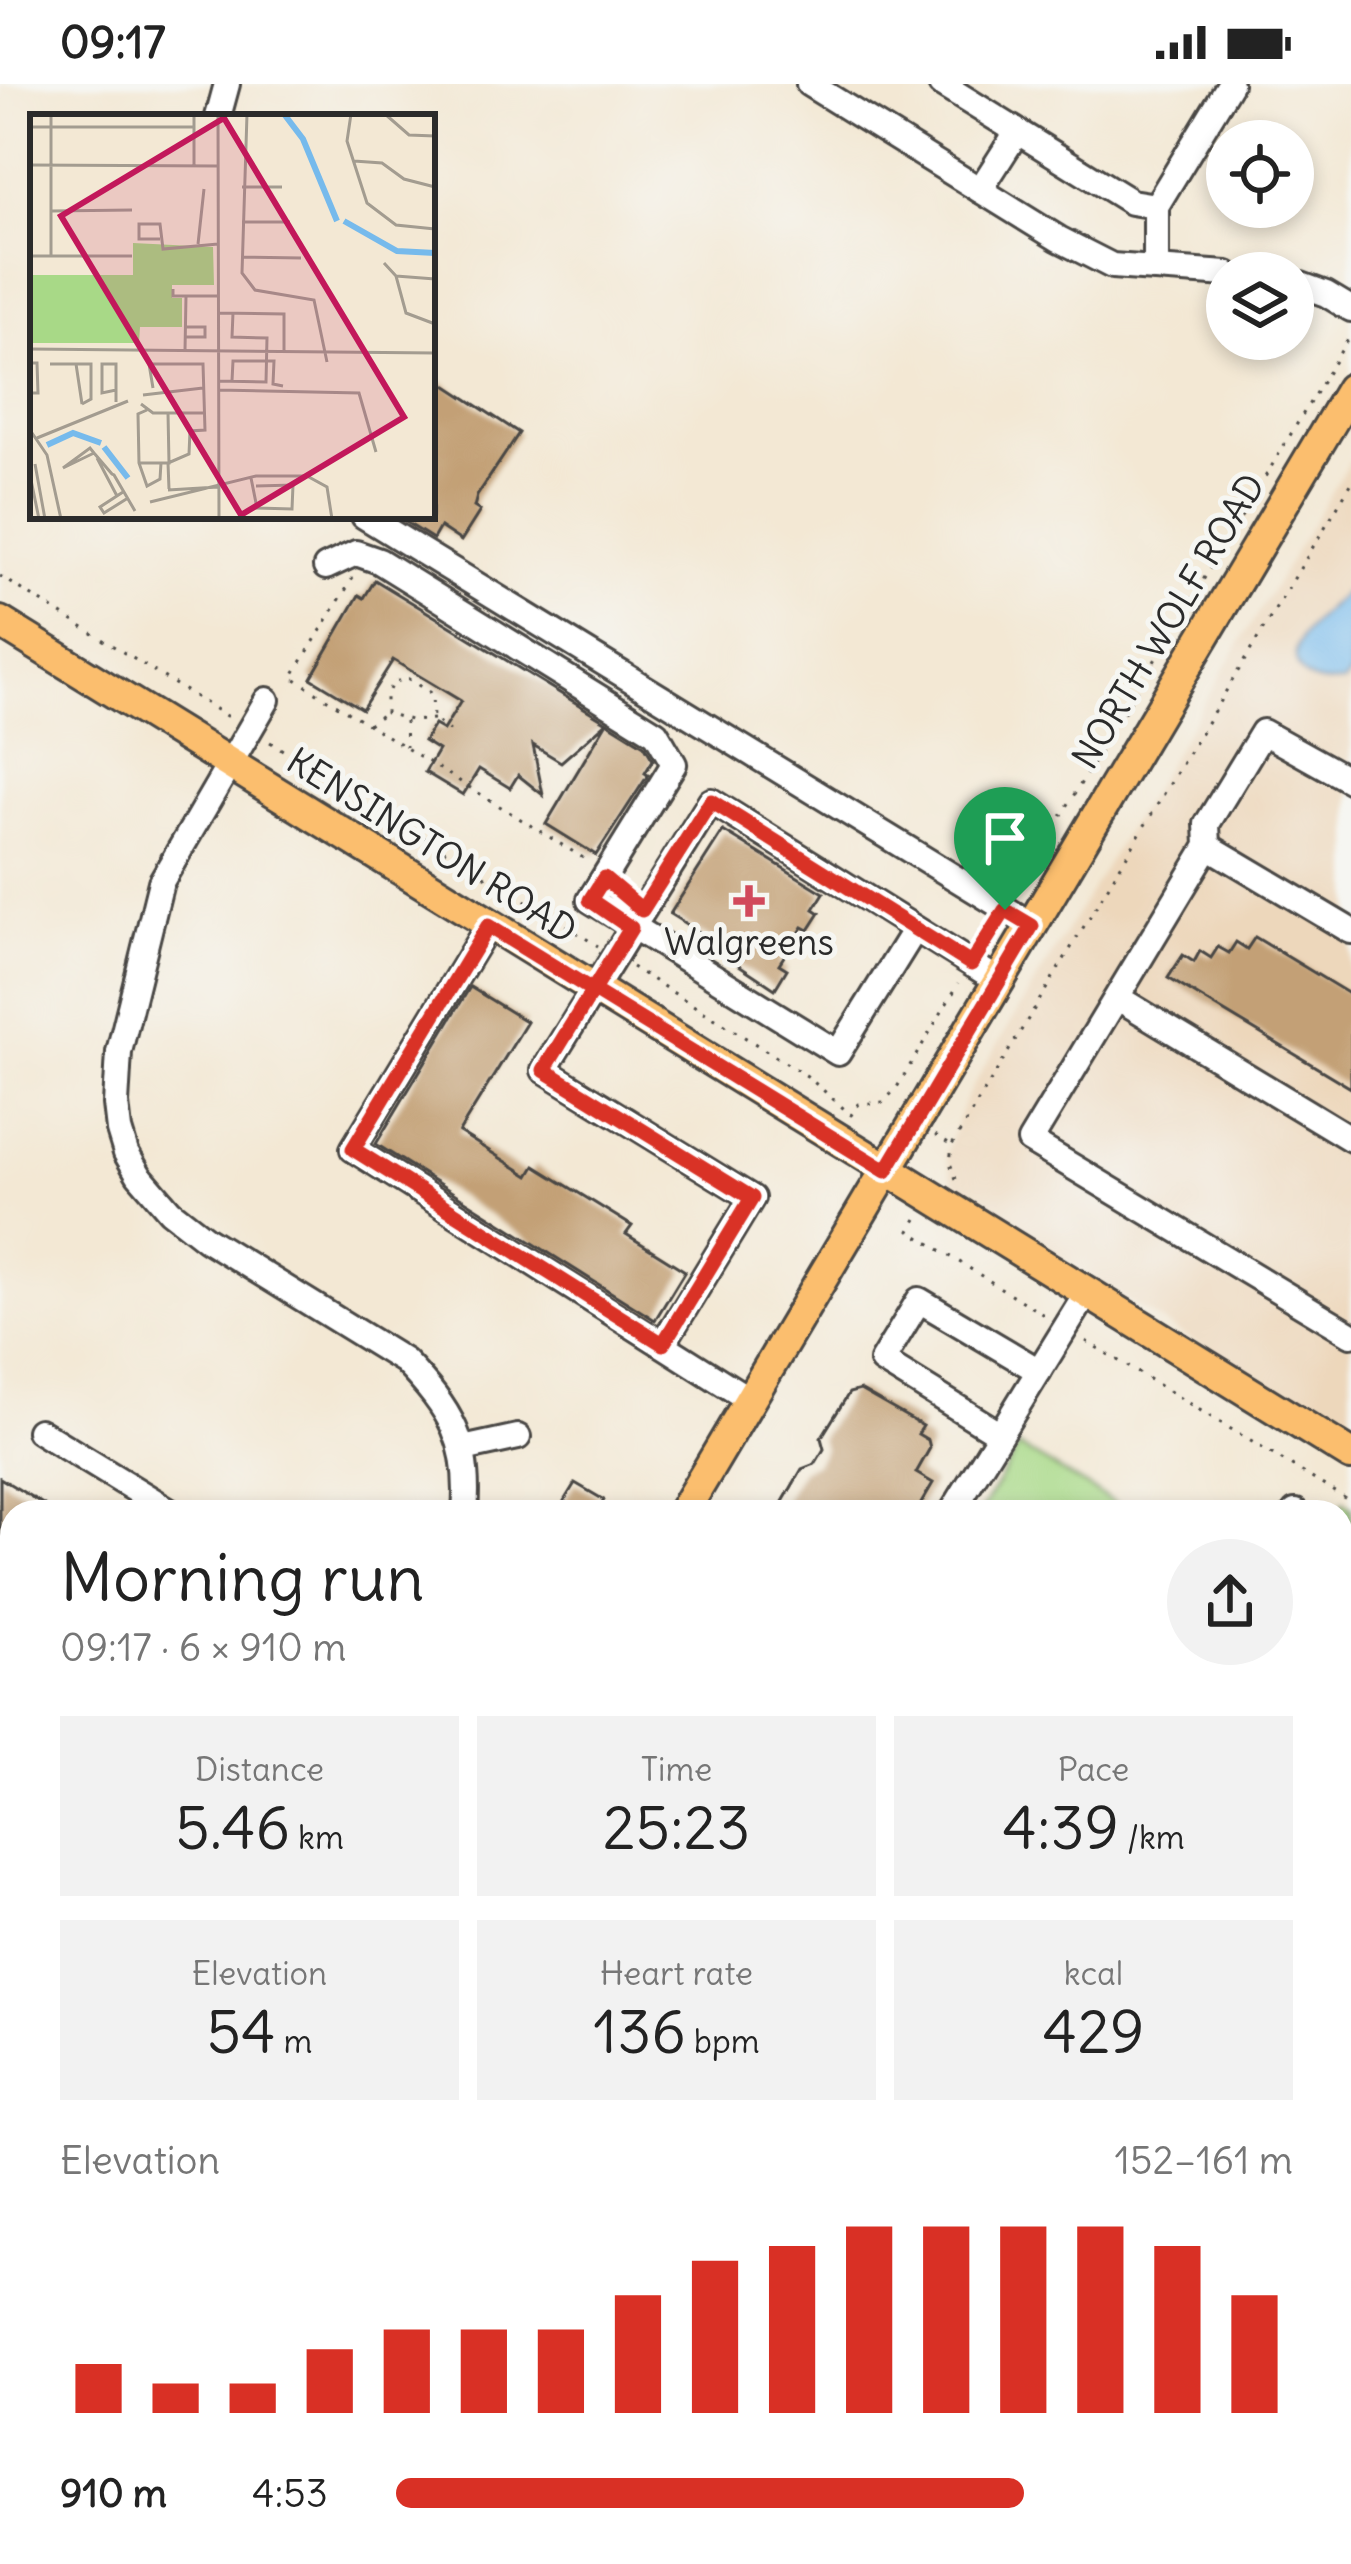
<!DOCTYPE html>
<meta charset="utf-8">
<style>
body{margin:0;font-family:Delius,sans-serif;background:#f2f2f2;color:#222;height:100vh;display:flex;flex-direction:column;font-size:45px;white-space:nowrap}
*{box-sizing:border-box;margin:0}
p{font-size:39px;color:#767676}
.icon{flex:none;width:66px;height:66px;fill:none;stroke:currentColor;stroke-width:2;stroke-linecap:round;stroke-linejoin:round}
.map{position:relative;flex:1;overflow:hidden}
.panel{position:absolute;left:0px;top:1416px;width:1353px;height:1065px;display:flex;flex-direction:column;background:#fff;border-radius:36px 36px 0 0;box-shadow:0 6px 18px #0003}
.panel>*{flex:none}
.fabs{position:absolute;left:1206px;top:36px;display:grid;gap:24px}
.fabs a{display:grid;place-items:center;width:108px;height:108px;border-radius:50%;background:#fff;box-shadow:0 6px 18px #0003;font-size:60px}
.pin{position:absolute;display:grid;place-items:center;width:102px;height:102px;color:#fff;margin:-123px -51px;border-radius:50% 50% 50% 0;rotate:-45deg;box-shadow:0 0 12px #0007}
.pin .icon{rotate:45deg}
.round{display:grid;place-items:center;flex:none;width:126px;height:126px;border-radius:63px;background:#f2f2f2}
.summary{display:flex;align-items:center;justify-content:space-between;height:204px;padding:0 60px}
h1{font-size:66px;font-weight:600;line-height:90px}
.figures{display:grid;grid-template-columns:repeat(3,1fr);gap:18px;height:204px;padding:12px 60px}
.figures div{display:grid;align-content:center;border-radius:0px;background:#f2f2f2;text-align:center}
.figures b{font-size:60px;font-weight:600}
.figures small{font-size:33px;font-weight:400}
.figures p{font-size:33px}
.chart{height:336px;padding:24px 60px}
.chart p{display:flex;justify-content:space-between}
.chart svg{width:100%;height:216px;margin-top:12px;stroke:#d93025;stroke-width:6}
ul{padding:0 60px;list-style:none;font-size:39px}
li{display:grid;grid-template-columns:192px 144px 1fr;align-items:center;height:90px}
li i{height:30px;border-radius:15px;background:#d93025}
.status{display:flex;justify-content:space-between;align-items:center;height:84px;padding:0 60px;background:#fff;direction:ltr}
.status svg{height:33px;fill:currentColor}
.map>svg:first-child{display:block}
.built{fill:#edd7bb}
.green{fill:#a8d987;stroke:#6a8259;stroke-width:3}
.water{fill:#76baec;stroke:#50728c;stroke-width:3}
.building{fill:#c3a076}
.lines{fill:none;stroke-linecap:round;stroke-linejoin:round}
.minor-casing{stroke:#494744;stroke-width:30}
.major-casing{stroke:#494744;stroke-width:36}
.path{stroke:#494744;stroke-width:3;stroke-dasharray:3 9;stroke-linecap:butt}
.minor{stroke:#fff;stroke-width:24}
.major{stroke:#fbbe6e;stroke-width:30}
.route-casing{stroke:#fff;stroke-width:24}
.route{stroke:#d93025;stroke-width:15}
.poi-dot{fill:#d1495b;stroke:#f6f6f2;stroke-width:4.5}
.labels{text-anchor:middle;stroke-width:10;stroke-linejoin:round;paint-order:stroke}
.street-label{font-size:36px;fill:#2b2b2b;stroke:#f6f6f2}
.poi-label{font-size:36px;fill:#2b2b2b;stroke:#f6f6f2}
.inset-river{fill:none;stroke:#76baec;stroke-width:6}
.inset-road{fill:none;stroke:#a39c90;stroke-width:3}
.view{fill:#c2185b;fill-opacity:0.15;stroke:#c2185b;stroke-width:6}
.inset-edge{fill:none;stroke:#2b2b2b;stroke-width:6}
</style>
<div class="status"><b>09:17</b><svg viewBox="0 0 49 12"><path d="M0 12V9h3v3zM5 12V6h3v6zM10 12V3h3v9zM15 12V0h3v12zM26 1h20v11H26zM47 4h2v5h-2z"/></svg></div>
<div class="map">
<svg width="1351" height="2480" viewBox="0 0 1351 2480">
<rect width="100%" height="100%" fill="#f6f6f2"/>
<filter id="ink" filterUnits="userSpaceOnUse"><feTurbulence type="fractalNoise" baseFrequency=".00833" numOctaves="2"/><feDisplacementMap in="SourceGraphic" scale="24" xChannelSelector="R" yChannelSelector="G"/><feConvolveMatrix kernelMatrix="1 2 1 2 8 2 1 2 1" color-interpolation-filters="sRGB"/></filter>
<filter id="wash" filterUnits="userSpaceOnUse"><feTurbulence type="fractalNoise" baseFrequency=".004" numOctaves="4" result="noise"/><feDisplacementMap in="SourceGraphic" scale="48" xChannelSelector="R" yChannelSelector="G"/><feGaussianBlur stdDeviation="2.7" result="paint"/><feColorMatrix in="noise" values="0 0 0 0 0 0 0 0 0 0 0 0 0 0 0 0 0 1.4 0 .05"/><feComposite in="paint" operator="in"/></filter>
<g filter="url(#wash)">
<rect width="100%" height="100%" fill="#f3e8d4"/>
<path class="built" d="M 1351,375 L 1351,1354 L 982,1127 L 953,1097 L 945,1071 L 965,1016 L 983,985 Z"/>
<g class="green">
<path d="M 1019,1363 L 1130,1428 L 980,1428 Z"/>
<path d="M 1344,1418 L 1351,1423 L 1351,1991 L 1341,1985 L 1338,1428 Z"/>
</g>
<path class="water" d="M 1351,502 L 1351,590 L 1343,599 C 1327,600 1309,601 1300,586 C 1280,555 1336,521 1351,502 Z"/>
<g id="blocks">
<g class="building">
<path d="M 432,292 L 519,349 L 477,412 L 474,423 L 480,427 L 461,457 L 440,443 L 433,455 L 396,432 L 432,432 Z"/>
<path d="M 375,496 L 607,638 L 561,678 L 533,661 L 543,711 L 518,691 L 510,704 L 479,685 L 463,711 L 425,688 L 438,666 L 424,657 L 434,641 L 443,646 L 461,617 L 393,576 L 362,625 L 311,594 L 359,511 L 364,514 Z"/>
<path d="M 607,638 L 644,661 L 653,676 L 645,689 L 648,691 L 596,771 L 546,740 Z"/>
<path d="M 723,747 L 824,809 L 814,825 L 820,829 L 809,846 L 803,843 L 779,880 L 787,885 L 775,905 L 712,863 L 715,858 L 670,830 Z"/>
<path d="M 1255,853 L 1351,911 L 1351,1004 L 1168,894 L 1183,871 L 1194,878 L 1200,867 L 1211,874 L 1218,863 L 1229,869 L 1236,858 L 1247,865 Z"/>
<path d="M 470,903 L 527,938 L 459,1048 L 529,1092 L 535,1082 L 632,1142 L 626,1150 L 685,1187 L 655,1236 L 376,1060 Z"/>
<path d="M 860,1306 L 923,1342 L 918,1350 L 928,1356 L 930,1364 L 916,1389 L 933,1399 L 916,1428 L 777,1428 L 802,1385 L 815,1380 L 824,1365 L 821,1354 L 849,1309 Z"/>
<path d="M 0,1394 L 56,1428 L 12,1428 L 12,1438 L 0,1457 Z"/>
<path d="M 575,1399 L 604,1416 L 597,1428 L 567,1428 L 571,1421 L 564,1417 Z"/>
</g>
</g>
</g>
<g filter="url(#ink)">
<use href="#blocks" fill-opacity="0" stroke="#494744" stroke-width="3"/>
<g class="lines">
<g class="minor-casing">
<g id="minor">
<path d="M 809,0 L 1059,155 L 1112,182 L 1227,190"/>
<path d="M 941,0 L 1131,118 L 1156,122"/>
<path d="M 218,33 L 227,0"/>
<path d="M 980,106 L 1017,48"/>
<path d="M 1156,185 L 1156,122 L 1230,0"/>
<path d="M 1293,198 L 1326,210 L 1351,225"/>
<path d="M 364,432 L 1032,841"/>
<path d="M 326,483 L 356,469 L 379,477 L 656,649 L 674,680 L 590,816 L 838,969 L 915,845"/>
<path d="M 267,616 L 161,798 L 119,968 L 116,1020 L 119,1046 L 126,1069 L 139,1091 L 170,1127 L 206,1155 L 404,1277 C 451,1326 471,1358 465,1428"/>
<path d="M 1351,697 L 1263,648 L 1207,740 L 1208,762 L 1030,1057 L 1351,1250"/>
<path d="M 1208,762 L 1351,847"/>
<path d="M 488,842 L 353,1065 L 750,1316"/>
<path d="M 1118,914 L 1351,1055"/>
<path d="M 663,1260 L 752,1114 L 544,986 L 711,717 L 999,897"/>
<path d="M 39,1347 L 172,1428"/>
<path d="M 1000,1350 L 882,1277 L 919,1216 L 1039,1287"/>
<path d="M 463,1365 L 518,1353"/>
<path d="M 952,1428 L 1087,1209"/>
<path d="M 1295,1428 L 1296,1428"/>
<path d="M 0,1617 L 12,1624"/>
<path d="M 0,1911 L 12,1919"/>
<path d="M 1341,2146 L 1351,2152"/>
<path d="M 0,2238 L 12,2219"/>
<path d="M 634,2469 L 652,2480"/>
<path d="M 1256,2469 L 1275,2480"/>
<path d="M 253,2480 L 260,2469"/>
</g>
</g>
<g class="major-casing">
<g id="major">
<path d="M 0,538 L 1351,1371"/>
<path d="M 683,1428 L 1351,305"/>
<path d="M 53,2480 L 60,2469"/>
</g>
</g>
<g class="path">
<path d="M 0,492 L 231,635"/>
<path d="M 353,494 L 292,593 L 588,777"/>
<path d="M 433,635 L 413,637 L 386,629 L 386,613 L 392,599 L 407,594 L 432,610 L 433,635 L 449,647"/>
<path d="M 405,637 L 406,663"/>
<path d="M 368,640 L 385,629"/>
<path d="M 270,658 L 598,862"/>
<path d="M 1018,804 L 1351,250"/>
<path d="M 983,860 L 994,843"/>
<path d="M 632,883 L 807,992 L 851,1031 L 859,1020 L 883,1018 L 896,1005 L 959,899"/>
<path d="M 935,1051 L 952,1061"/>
<path d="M 956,1095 L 950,1079 L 952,1061 L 1351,400"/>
<path d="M 917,1135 L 910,1147 L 1047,1233"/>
<path d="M 1086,1257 L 1351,1418"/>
<path d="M 1341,1942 L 1351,1952"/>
</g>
<use href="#minor" class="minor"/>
<use href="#major" class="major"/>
</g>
</g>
<g class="lines" filter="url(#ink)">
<g class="route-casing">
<path id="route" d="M 1005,826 L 971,880 L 711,717 L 642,826 L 604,794 L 590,816 L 631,844 L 544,986 L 752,1114 L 663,1260 L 353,1065 L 488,842 C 621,924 754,1005 886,1087 L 1032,842 L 1005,826"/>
</g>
<use href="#route" class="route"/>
</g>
<path class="poi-dot" d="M743 799h12v12h12v12h-12v12h-12v-12h-12v-12h12z"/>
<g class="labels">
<g class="street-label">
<text transform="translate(1168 537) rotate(-59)" y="13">NORTH WOLF ROAD</text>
<text transform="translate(432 761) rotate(32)" y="13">KENSINGTON ROAD</text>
</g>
<g class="poi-label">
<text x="749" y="871">Walgreens</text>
</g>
</g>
<g transform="translate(30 30)">
<rect width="405" height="405" fill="#f3e8d4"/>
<path d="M 103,129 L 183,133 L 184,171 L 142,171 L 142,184 L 152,184 L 152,213 L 110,213 L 109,229 L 0,229 L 0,161 L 103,161 Z" fill="#a8d987"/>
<path class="inset-river" d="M 254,0 L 273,25 L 307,107M 314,107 L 367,137 L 405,139M 17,331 L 43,319 L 71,329M 74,333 L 98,364"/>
<path class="inset-road" d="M 164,0 L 164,51M 188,0 L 189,405M 217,0 L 212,159 L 225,176 L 284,186 L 297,248M 321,0 L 317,27 L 337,89 L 366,111 L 405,115M 355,0 L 379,21 L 405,22M 0,13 L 164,13M 324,47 L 352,49 L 374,65 L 405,73M 0,51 L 187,52M 212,73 L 252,73M 22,97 L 102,96M 212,108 L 260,108M 130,125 L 109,125 L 109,110 L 130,110 L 133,135 L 188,130M 168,130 L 174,75M 21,141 L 21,0M 0,142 L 102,142M 212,143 L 271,144M 354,149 L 366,162 L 376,199 L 405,210M 366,162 L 405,165M 143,175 L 143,182 L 188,182M 188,199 L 254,200 L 254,237M 155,223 L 175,223 L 175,213 L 155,213M 0,235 L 405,239M 155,236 L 156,182M 0,249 L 7,249 L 8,279 L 0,279M 20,250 L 61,250 L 61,285 L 52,290M 46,250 L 52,290M 188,267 L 236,268 L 237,224 L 202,223 L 203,199M 202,267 L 203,247 L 244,247 L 243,270 L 253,272M 123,274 L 119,250 L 173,250 L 175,316 L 160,317 L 159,340 L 138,349 L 139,375M 188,276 L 329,279 L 346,338M 113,281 L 173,274M 86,288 L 86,250 L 72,250 L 72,279 L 86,276M 111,290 L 123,299 L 173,299M 117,296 L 108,300 L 109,349 L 117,372 L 130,365 L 131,349M 0,316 L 17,341 L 31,405M 7,324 L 98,287M 64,339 L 33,354 L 60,334 L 64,339 L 82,360 L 84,361 L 105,397M 67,344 L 87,382M 109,349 L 139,349 L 138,299M 5,350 L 15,405M 0,361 L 9,405M 221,364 L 227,394 L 262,395 L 263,371 L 226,372M 138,376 L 188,373M 93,378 L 70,393 L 74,399 L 98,384M 120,388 L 226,362 L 277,362 L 297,373 L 302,405"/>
<path class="view" d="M 194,4 L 374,303 L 211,401 L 31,102 Z"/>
<rect width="405" height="405" class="inset-edge"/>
</g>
</svg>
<div class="fabs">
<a><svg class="icon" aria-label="locate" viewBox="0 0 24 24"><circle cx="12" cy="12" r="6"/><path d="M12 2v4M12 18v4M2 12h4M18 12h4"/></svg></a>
<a><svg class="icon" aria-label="layers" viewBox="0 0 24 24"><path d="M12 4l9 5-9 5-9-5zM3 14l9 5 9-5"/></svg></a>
</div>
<div class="pin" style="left:1005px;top:826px;background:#1e9e55"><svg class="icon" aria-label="arrive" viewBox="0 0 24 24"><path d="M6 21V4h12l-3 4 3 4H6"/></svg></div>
<section class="panel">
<div class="summary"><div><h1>Morning run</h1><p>09:17 · 6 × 910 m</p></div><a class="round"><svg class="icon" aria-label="share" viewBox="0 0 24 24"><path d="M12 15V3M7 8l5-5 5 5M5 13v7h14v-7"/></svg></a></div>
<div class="figures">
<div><p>Distance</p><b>5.46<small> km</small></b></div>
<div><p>Time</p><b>25:23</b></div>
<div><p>Pace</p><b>4:39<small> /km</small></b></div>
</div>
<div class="figures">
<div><p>Elevation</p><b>54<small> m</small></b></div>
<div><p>Heart rate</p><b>136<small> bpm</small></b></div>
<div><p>kcal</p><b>429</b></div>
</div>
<div class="chart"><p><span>Elevation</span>152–161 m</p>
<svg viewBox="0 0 160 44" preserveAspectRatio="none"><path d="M5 44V34M15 44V38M25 44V38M35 44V31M45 44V27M55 44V27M65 44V27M75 44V20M85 44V13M95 44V10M105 44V6M115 44V6M125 44V6M135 44V6M145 44V10M155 44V20"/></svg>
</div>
<ul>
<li><b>910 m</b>4:53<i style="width:70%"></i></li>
</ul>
</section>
</div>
